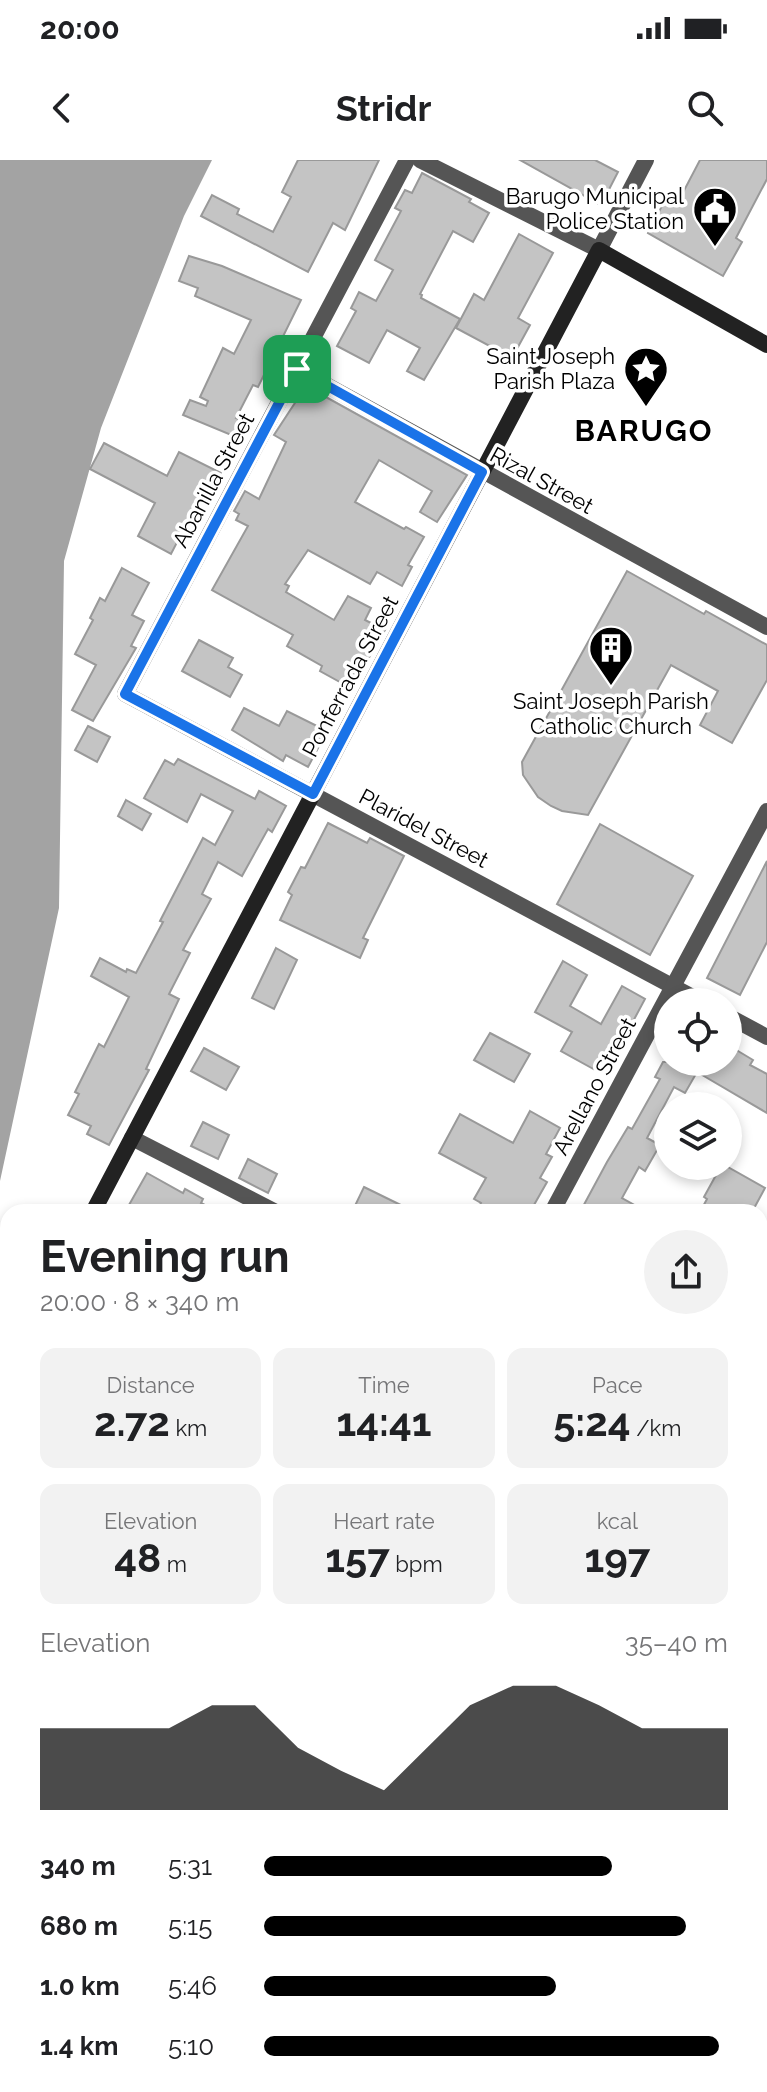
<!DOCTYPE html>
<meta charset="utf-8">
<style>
body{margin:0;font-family:Raleway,sans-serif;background:#f2f2f2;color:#202124;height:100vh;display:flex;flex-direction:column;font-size:30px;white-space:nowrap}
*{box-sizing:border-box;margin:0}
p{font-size:26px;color:#757577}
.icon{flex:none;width:44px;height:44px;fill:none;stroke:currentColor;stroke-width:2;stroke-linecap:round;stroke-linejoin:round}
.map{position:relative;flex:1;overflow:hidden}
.panel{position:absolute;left:0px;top:1044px;width:768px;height:888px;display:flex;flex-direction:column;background:#fff;border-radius:24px 24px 0 0;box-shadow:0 4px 12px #0003}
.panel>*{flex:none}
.controls{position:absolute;left:654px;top:828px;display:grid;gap:16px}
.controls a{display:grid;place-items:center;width:88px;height:88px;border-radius:50%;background:#fff;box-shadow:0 4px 12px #0003;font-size:40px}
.pin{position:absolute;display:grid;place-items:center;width:68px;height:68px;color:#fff;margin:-34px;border-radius:16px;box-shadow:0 4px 12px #0006}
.round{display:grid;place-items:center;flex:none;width:84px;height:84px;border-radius:42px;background:#f2f2f2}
.summary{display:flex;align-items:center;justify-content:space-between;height:136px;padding:0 40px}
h1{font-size:44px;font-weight:700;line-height:60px}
.stats{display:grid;grid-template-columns:repeat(3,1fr);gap:12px;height:136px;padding:8px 40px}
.stats div{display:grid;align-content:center;border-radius:16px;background:#f2f2f2;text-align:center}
.stats b{font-size:40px;font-weight:700}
.stats small{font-size:22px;font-weight:400}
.stats p{font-size:22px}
.chart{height:224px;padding:16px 40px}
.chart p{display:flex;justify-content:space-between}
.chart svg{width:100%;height:144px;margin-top:8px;fill:#000;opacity:.7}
ul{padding:0 40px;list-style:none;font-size:26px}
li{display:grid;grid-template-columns:128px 96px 1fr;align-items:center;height:60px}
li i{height:20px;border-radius:10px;background:#000}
.status{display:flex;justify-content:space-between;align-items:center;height:56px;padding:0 40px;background:#fff;direction:ltr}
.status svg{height:22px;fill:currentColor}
header{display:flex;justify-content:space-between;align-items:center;height:104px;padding:0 40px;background:#fff;font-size:36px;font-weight:700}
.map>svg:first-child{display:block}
.water{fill:#a3a3a3}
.building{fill:#c4c4c4;stroke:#999;stroke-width:2}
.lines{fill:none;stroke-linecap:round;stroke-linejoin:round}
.primary-casing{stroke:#dbdbdb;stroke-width:23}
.street{stroke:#555;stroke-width:16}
.secondary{stroke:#222;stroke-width:16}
.primary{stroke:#000;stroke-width:20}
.route-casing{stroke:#fff;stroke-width:16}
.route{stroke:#1a73e8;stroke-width:10}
.labels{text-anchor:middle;stroke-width:7;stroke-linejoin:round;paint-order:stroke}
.poi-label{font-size:22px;fill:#000;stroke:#fff;text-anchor:end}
.street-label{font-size:22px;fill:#000;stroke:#fff}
.district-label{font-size:30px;font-weight:bold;letter-spacing:2px;fill:#000;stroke:#fff}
</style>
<div class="status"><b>20:00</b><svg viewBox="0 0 49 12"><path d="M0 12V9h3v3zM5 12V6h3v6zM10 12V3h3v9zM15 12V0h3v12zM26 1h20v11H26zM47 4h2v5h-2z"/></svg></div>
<header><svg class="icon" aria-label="back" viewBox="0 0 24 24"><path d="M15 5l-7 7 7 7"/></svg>Stridr<svg class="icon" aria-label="search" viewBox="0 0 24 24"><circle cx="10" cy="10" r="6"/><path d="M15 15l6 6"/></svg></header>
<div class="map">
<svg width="767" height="1932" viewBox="0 0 767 1932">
<rect width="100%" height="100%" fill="#fff"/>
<path class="water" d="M 0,0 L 212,0 L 184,56 L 101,268 L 64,401 L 59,748 L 0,1021 Z"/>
<g class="building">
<path d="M 298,0 L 379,0 L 345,70 L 333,63 L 308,112 L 201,56 L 212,35 L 239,49 L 237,54 L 273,72 L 291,37 L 282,32 Z"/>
<path d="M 520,0 L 595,0 L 618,12 L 601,45 Z"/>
<path d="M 700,0 L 767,0 L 767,19 L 736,78 L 742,82 L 723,116 L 648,73 L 666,38 L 677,44 Z"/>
<path d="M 422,13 L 471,39 L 469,42 L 489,53 L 473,82 L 453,71 L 420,134 L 422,135 L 421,138 L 460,159 L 424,220 L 407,211 L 420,188 L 387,170 L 369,203 L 337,186 L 356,151 L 351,148 L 359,132 L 376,141 L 393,110 L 375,100 L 401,51 L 395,48 L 405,30 L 412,33 Z"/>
<path d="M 519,74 L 553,93 L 518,158 L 530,165 L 512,198 L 456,168 L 474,134 L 484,140 Z"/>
<path d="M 189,96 L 222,106 L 301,140 L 258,227 L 253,225 L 236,258 L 243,261 L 236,277 L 183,255 L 190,240 L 206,246 L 208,241 L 200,237 L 223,188 L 234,194 L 251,160 L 195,136 L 198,128 L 179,121 Z"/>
<path d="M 306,226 L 467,315 L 437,362 L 420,352 L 432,331 L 379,300 L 355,342 L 404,369 L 406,367 L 424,377 L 408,405 L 412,407 L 402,426 L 377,412 L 370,424 L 308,390 L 285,424 L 289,426 L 286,432 L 334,460 L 348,436 L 371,448 L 365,460 L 385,470 L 367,501 L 362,499 L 347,526 L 320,511 L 322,506 L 287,486 L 293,475 L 212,430 L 248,366 L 236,360 L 239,354 L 234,351 L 245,331 L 259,339 L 286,282 L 274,275 Z"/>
<path d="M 104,283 L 167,316 L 179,292 L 221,313 L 210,339 L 202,334 L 171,394 L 138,376 L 155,343 L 90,309 Z"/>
<path d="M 122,408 L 149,423 L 132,455 L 144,461 L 131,486 L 136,488 L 93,561 L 72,550 L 96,505 L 75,494 L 93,460 L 90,458 L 100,438 L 105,441 Z"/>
<path d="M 627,411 L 704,454 L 706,451 L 767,485 L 767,520 L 732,583 L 700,565 L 718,531 L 671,505 L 588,655 L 562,651 L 551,646 L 538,637 L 523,615 L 522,602 Z"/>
<path d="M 199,480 L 233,498 L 228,507 L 242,515 L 230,537 L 182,511 Z"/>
<path d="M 244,548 L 279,566 L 287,551 L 327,571 L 308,607 L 286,595 L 283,601 L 232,570 Z"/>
<path d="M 88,566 L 110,577 L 97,602 L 75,590 Z"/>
<path d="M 178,599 L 255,639 L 259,631 L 286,646 L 272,672 L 268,669 L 242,716 L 218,702 L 202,734 L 211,739 L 183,790 L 190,793 L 169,834 L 179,839 L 146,909 L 149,910 L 109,985 L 87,974 L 91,966 L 68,955 L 79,934 L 75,932 L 99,884 L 104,887 L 129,837 L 91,816 L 100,798 L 126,812 L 127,809 L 136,813 L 163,762 L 160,761 L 203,678 L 215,685 L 233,651 L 201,634 L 187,662 L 144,638 L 165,600 L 174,605 Z"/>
<path d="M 126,640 L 151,654 L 142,670 L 118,656 Z"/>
<path d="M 328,663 L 367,683 L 370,678 L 404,696 L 363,778 L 368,780 L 360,798 L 280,760 L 292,735 L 288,732 L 301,707 L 305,708 Z"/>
<path d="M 600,664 L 693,716 L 650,795 L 557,744 Z"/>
<path d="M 767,701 L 767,782 L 740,835 L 707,818 Z"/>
<path d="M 276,788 L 297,800 L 274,849 L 252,838 Z"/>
<path d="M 563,801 L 587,815 L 570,846 L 601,864 L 622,826 L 645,839 L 630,867 L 624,863 L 597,911 L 561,891 L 572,872 L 535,852 Z"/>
<path d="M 490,873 L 530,894 L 514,922 L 474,900 Z"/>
<path d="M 204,888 L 239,907 L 226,930 L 191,911 Z"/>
<path d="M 733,888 L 753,900 L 750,905 L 767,914 L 767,953 L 697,912 L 685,933 L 674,927 L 647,978 L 660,985 L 645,1011 L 639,1007 L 622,1038 L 647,1052 L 580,1052 L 607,1002 L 628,967 L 632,969 L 660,919 L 655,917 L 663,902 L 728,902 Z"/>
<path d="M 530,951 L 560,968 L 546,994 L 552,997 L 540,1018 L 547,1022 L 530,1052 L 476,1052 L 481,1043 L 474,1039 L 486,1018 L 439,993 L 460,954 L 513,983 Z"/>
<path d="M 203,962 L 229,975 L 218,999 L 191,986 Z"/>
<path d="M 248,999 L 277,1014 L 268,1033 L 239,1018 Z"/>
<path d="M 721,1006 L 726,1006 L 765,1028 L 752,1052 L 700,1052 L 707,1039 L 704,1037 Z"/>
<path d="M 147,1013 L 183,1033 L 185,1029 L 203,1039 L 201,1043 L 218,1052 L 125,1052 Z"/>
<path d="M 364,1027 L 415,1052 L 352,1052 Z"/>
</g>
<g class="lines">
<g class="primary-casing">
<g id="primary">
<path d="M 0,1852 L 8,1856"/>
<path d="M 145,1924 L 161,1932"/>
</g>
</g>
<g class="street">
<path d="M 407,0 L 125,534 L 702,842"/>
<path d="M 420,0 L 599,90 L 646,0"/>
<path d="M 297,209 L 767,467"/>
<path d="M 728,856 L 767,877"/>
<path d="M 132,978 L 276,1052"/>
<path d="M 552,1052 L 767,651"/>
<path d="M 760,1094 L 767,1082"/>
<path d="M 760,1303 L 767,1306"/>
<path d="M 0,1519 L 8,1523"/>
<path d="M 760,1574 L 767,1577"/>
<path d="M 760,1604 L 767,1591"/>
<path d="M 760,1915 L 767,1919"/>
<path d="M 280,1932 L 284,1924"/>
<path d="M 582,1932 L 587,1924"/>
</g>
<g class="secondary">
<path d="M 93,1052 L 599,90 L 767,185"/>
<path d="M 0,1229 L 8,1214"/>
</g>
<use href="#primary" class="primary"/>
</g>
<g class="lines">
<g class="route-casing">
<path id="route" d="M 297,209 L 482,312 L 313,634 L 125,534 Z"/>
</g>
<use href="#route" class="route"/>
</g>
<defs>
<g id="civic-pin" transform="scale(2.3)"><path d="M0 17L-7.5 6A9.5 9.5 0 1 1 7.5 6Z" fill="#000" stroke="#fff"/><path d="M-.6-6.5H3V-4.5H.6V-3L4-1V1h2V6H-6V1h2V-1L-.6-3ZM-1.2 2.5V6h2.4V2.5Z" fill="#fff"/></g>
<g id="sight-pin" transform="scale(2.3)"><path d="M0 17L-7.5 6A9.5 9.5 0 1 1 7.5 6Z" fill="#000" stroke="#fff"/><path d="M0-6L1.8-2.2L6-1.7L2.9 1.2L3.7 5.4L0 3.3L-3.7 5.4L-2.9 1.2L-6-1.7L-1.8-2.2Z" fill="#fff"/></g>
<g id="building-pin" transform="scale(2.3)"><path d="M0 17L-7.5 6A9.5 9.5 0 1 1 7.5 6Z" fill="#000" stroke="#fff"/><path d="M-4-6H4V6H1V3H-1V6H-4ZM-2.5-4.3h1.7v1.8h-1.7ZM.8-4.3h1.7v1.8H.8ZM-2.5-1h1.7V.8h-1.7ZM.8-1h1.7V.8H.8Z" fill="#fff"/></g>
</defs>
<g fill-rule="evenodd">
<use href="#civic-pin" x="715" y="49"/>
<use href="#sight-pin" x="646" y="209"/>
<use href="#building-pin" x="611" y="488"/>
</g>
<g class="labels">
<g class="poi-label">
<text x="684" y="44">Barugo Municipal<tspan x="684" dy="25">Police Station</tspan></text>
<text x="615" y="204">Saint Joseph<tspan x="615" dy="25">Parish Plaza</tspan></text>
<text x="611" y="549" text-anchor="middle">Saint Joseph Parish<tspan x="611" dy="25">Catholic Church</tspan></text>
</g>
<g class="street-label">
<text transform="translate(213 320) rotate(-62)" y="8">Abanilla Street</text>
<text transform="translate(542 320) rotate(29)" y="8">Rizal Street</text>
<text transform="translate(350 516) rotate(-62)" y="8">Ponferrada Street</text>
<text transform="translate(424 668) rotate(28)" y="8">Plaridel Street</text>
<text transform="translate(594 926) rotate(-62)" y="8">Arellano Street</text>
</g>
<g class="district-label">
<text x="644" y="281">BARUGO</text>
</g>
</g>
</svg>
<div class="controls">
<a><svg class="icon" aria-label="locate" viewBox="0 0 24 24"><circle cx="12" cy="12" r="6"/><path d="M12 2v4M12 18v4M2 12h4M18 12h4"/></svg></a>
<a><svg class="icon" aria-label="layers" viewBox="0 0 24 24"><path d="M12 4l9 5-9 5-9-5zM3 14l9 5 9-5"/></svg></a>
</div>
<div class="pin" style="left:297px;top:209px;background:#1e9e55"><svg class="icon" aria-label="arrive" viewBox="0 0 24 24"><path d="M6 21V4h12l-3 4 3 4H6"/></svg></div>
<section class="panel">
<div class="summary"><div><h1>Evening run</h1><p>20:00 · 8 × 340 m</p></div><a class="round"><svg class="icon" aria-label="share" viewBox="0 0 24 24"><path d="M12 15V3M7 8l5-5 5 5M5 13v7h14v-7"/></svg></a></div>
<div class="stats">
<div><p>Distance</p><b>2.72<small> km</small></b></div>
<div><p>Time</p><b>14:41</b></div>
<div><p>Pace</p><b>5:24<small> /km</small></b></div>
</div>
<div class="stats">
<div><p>Elevation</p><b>48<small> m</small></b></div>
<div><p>Heart rate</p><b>157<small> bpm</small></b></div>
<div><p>kcal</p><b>197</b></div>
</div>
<div class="chart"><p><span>Elevation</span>35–40 m</p>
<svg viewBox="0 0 160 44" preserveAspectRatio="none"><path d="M0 44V19L10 19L20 19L30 19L40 12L50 12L60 25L70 32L80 38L90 25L100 12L110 6L120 6L130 12L140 19L150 19L160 19V44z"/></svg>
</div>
<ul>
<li><b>340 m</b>5:31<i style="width:75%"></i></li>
<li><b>680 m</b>5:15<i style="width:91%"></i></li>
<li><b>1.0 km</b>5:46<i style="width:63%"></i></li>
<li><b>1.4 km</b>5:10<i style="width:98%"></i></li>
</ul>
</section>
</div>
